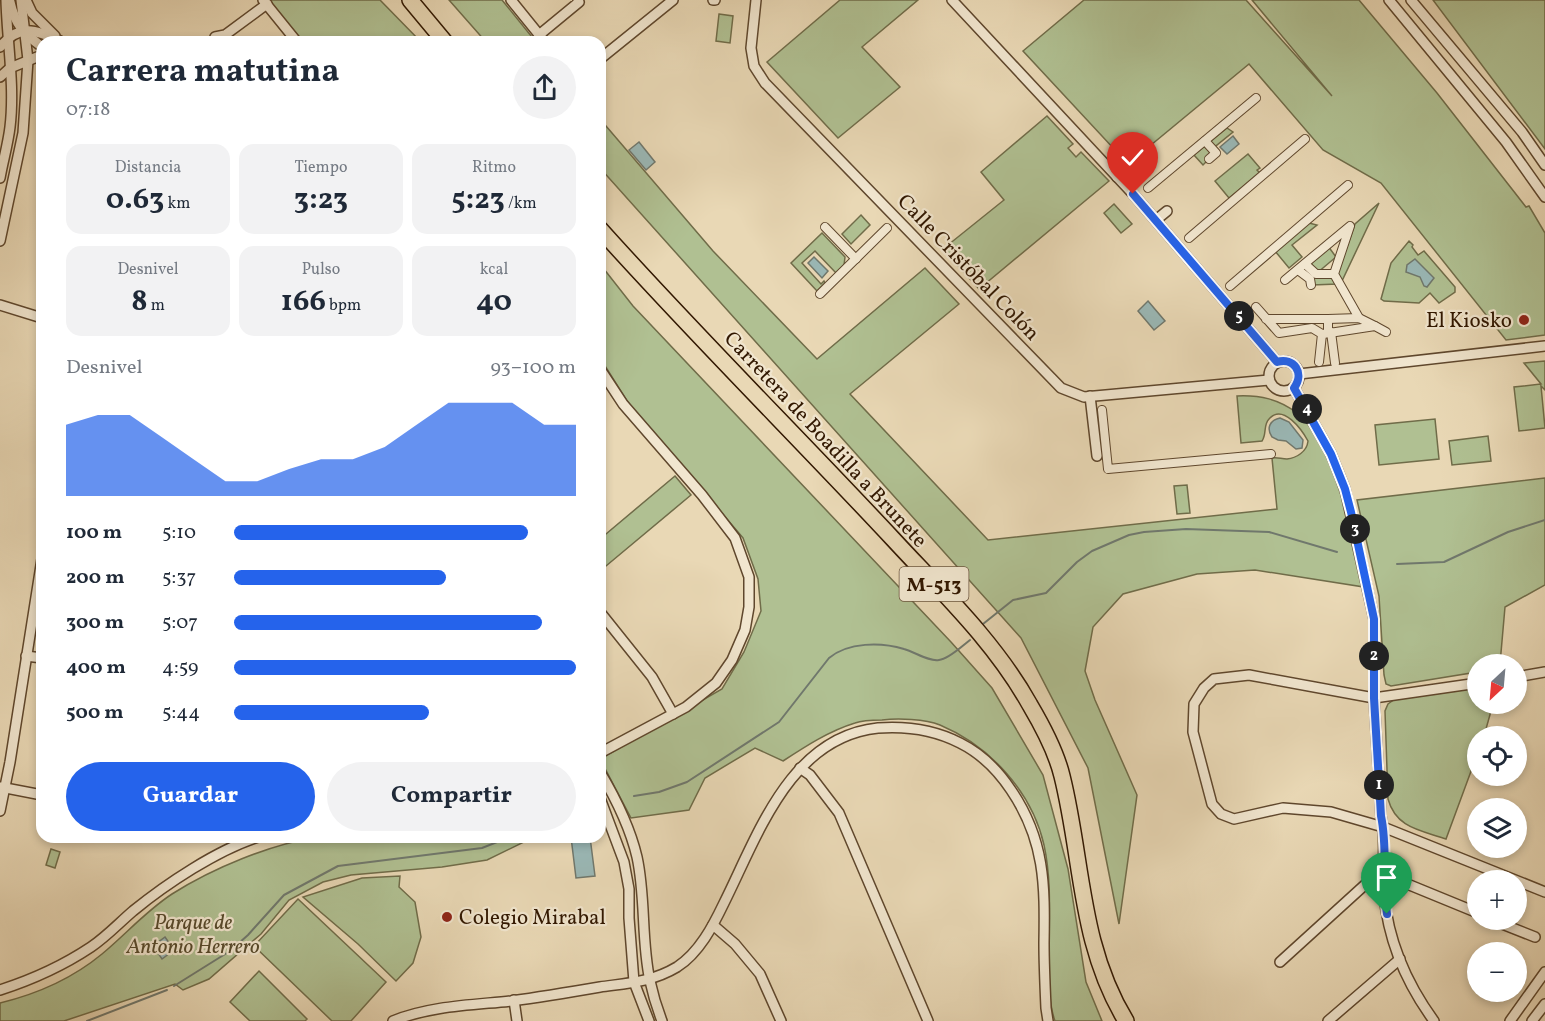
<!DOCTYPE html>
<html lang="es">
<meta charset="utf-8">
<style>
body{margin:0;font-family:Vollkorn,serif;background:#f2f2f3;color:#1f2937;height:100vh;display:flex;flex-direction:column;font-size:22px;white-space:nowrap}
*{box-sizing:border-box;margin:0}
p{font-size:20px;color:#747a83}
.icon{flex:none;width:33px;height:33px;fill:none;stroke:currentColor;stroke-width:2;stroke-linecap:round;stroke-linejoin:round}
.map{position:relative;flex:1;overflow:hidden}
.drawer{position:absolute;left:36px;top:36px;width:570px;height:807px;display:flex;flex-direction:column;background:#fff;border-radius:18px;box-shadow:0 3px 9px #0003}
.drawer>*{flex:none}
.needle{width:39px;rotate:206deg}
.buttons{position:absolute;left:1467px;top:654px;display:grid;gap:12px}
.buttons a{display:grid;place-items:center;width:60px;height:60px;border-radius:50%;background:#fff;box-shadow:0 3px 9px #0003;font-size:30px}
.pin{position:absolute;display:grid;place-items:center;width:51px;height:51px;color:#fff;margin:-62px -26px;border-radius:50% 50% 50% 0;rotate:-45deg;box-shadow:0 0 6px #0007}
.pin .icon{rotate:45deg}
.km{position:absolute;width:30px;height:30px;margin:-15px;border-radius:50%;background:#222;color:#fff;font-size:16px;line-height:30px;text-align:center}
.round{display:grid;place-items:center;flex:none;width:63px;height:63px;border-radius:32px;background:#f2f2f3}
.headline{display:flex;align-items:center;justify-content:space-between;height:102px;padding:0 30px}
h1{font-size:33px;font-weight:700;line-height:45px}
.stats{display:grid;grid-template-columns:repeat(3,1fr);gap:9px;height:102px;padding:6px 30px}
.stats div{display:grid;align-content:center;border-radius:15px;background:#f2f2f3;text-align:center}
.stats b{font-size:30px;font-weight:700}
.stats small{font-size:16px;font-weight:400}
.stats p{font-size:16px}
.chart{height:168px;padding:12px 30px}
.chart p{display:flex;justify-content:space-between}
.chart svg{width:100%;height:108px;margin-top:6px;fill:#2563eb;opacity:.7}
.action{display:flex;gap:12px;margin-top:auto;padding:12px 30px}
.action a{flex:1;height:69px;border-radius:36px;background:#2563eb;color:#fff;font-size:24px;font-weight:700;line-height:69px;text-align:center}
.action a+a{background:#f2f2f3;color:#1f2937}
ul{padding:0 30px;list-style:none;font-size:20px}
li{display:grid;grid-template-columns:96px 72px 1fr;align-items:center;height:45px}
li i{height:15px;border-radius:8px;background:#2563eb}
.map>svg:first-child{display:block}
.green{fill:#b0c092;stroke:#706c49;stroke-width:1.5}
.water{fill:#9ab8b6;stroke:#70786d;stroke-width:1.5}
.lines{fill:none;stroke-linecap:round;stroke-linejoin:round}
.stream{stroke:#70786d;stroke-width:2}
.pedestrian-casing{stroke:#5f472d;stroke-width:10}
.minor-casing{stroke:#5f472d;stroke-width:12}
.primary-casing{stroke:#311700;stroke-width:18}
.pedestrian{stroke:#f1e6cf;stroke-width:8}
.minor{stroke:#f1e6cf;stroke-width:9}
.primary{stroke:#e9d8b5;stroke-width:15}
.route-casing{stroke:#fff;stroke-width:12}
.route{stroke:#2563eb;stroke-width:8}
.poi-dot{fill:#8f2418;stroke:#f1e6cf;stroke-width:2}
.labels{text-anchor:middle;stroke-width:4.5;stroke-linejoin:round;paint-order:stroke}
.shield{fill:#f1e6cf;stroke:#6b553e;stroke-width:1.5}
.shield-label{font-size:20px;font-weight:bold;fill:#311700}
.street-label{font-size:21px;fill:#311700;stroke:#f1e6cf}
.poi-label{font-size:21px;fill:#311700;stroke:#f1e6cf;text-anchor:end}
.park-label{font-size:21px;font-style:italic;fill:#574a2c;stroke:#f1e6cf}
</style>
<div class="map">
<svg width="1545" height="1021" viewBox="0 0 1545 1021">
<rect width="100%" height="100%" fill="#e9d8b5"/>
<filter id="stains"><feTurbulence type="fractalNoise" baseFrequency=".00333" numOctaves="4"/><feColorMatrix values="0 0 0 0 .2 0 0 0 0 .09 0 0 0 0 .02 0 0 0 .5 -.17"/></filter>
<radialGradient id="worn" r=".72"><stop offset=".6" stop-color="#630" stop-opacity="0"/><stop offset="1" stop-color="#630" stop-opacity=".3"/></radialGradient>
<g class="green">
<path d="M 267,0 L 380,0 L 421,42 L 302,42 Z"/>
<path d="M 449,0 L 502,0 L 536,42 L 486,42 Z"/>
<path d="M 840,0 L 918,0 L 862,47 L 900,87 L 838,138 L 767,62 Z"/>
<path d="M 1084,0 L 1246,0 L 1332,96 L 1252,0 L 1359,0 L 1437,93 L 1526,207 L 1529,206 L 1545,233 L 1545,335 L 1506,340 L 1381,183 L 1323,150 L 1249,64 L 1128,164 L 1023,51 Z"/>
<path d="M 1433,0 L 1545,0 L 1545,149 Z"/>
<path d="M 719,14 L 733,16 L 730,43 L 716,41 Z"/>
<path d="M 1047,116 L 1073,144 L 1068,148 L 1076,157 L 1081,152 L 1109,181 L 979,289 L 943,249 L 1004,200 L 981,172 Z"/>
<path d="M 600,119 L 713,251 L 817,359 L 925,268 L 959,304 L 850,394 L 988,540 L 1277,509 L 1272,458 C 1278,457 1281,459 1287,459 C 1296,458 1307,452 1308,441 C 1302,430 1283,403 1269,419 C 1263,425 1267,434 1262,441 L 1241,443 L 1237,396 C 1260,395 1279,399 1297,413 C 1332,441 1356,543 1364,587 L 1255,570 L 1197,574 L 1123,594 L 1093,627 L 1085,671 L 1095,700 L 1137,795 L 1119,924 L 1088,768 L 1021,638 L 600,168 Z"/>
<path d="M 1227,128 L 1233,132 L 1211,150 L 1214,154 L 1203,165 L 1194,155 Z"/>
<path d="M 1248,154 L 1260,168 L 1257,170 L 1260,173 L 1229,198 L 1215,181 Z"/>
<path d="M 1379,203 L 1341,283 L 1337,275 L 1355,224 Z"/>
<path d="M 1114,204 L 1132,224 L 1121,233 L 1104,213 Z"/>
<path d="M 861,215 L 870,225 L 851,244 L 842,234 Z"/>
<path d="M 1309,223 L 1317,225 L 1292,245 L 1302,257 L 1289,268 L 1275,251 Z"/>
<path d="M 822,233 L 845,257 L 844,265 L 836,273 L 815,251 L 802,263 L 821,284 L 824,281 L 825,283 L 817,291 L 791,263 Z"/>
<path d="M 1409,241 L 1413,245 L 1412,247 L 1418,255 L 1424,251 L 1455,287 L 1455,292 L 1439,303 L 1430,293 L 1419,303 L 1384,301 L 1381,299 L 1391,263 Z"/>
<path d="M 1328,246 L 1336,257 L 1317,273 L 1308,263 Z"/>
<path d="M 600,264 L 633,306 L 951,642 L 992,688 L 1043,775 L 1068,869 L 1086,982 L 1102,1021 L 1055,1021 C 1049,1005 1050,989 1049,972 C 1048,929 1053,886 1044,845 C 1032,792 990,746 940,725 C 925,719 898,718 882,720 C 873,720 863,720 855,723 C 829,731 806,746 783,761 L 755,748 L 705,778 L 689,810 L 631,818 L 600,759 L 722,689 L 744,652 L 761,611 L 758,579 L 743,538 L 629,404 L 600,358 Z"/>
<path d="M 1303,267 L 1332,275 L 1337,284 L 1312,285 L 1299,270 Z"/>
<path d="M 1545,361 L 1545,390 L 1541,386 L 1545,428 L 1519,431 L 1514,387 L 1541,384 L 1524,363 Z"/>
<path d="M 1435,419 L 1439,459 L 1379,465 L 1375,425 Z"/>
<path d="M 1488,436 L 1491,461 L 1452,465 L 1449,441 Z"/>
<path d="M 675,476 L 691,495 L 600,571 L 600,539 Z"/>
<path d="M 1545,478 L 1545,585 L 1505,607 L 1500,664 L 1478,664 L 1477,672 L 1391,686 L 1386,684 L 1384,675 L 1379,596 L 1357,500 Z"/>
<path d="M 1187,485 L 1190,513 L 1177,514 L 1174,486 Z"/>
<path d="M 1477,686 L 1478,704 L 1493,704 L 1484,736 L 1478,736 L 1477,755 L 1446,839 C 1420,830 1396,828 1388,799 L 1385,711 L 1388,704 L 1395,699 Z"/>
<path d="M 317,837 L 534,837 L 487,860 L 442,867 L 351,875 L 323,882 L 289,900 L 261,934 L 209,979 L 183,990 L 175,984 L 64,1021 L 0,1021 L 0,1003 C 37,994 73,978 102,954 C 126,934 146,911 172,894 C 213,868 269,845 317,837 Z"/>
<path d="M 51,849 L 60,852 L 55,868 L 46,865 Z"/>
<path d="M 400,876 L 399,887 L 415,902 L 421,937 L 413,963 L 396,981 L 358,944 L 303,897 L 362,878 Z"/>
<path d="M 298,899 L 386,982 L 351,1021 L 332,1021 L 254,946 Z"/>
<path d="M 259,971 L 307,1019 L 305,1021 L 250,1021 L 230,1002 Z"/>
</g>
<g class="water">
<path d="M 1233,136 L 1239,144 L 1227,154 L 1220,147 Z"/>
<path d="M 639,142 L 655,162 L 646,170 L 629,150 Z"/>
<path d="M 814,257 L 828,271 L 822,278 L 808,263 Z"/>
<path d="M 1415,259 L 1434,278 L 1427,287 L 1424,286 L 1420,277 L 1406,272 L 1407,265 Z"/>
<path d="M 1148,301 L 1165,321 L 1154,330 L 1138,311 Z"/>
<path d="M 1280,418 L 1289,422 L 1303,440 L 1302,448 L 1296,449 L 1286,441 L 1278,440 L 1272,437 C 1266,428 1270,420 1280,418 Z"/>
<path d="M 571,837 L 590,837 L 595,876 L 576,878 Z"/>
<path d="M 165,937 L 174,950 L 162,959 L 153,946 Z"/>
</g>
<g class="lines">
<g class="stream">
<path d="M 1397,564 L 1444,562 L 1508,532 L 1545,520"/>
<path d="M 983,624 L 1013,600 L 1046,593 L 1077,562 L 1092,551 L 1129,535 L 1144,532 L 1186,529 L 1269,532 L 1337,552"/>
<path d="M 634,796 L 659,792 L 687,782 L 779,722 L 829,658 C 848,642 881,642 904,649 C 915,652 929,662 939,660 C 949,659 962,646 970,640"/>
<path d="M 174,986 L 230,951 L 248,935 L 284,895 L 338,866 L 482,848 L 510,837"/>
<path d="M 87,1021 L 167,990"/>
</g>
<g class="pedestrian-casing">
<g id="pedestrian">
<path d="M 1205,141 L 1216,153 L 1209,159"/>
<path d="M 1148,188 L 1256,98"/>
<path d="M 825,227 L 856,259"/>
<path d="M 1189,238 L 1305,139"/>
<path d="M 1305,264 L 1316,274 L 1334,274"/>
<path d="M 1298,270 L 1310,279 L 1311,285"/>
<path d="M 1285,280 L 1350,226 L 1334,274 L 1359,318"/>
<path d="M 1230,286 L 1348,185"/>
<path d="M 820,294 L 887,228"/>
<path d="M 1256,307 L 1279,333 L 1312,328 L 1322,334 L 1319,362"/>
<path d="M 1266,319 L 1328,319 L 1328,333"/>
<path d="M 1328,319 L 1359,318 L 1375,326"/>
<path d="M 1331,332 L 1335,363"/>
<path d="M 1323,334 L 1375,326 L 1386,332"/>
<path d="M 1102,410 L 1108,469 L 1271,454"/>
</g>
</g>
<g class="minor-casing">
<g id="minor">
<path d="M 26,0 L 32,13 L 55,36"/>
<path d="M 263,0 L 297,42"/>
<path d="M 511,0 L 545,42"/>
<path d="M 713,0 L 715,0"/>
<path d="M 756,0 L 751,48 L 754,66 L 765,83 L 1061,388 L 1084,397 L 1269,380"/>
<path d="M 952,0 L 1133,194 L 1277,362"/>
<path d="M 1389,0 L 1506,142 L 1545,197"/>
<path d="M 1411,0 L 1522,132 L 1545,165"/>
<path d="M 10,2 C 15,25 24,33 42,47"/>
<path d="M 539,35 L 579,2 L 578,0"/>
<path d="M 215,37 L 225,35 L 267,4"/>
<path d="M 0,47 C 20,23 35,30 60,41"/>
<path d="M 600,59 L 673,0"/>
<path d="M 0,77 L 10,68 L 42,55"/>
<path d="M 1117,177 L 1130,166"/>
<path d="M 0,178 C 3,161 8,144 10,127 C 15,86 7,41 6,0"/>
<path d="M 1156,220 L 1167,211"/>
<path d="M 0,241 L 23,133 L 28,60 L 21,0"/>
<path d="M 0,305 L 42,318"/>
<circle cx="1284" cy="376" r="15"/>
<path d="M 600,369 L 623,404 L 702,495 L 735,538 L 749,577 L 749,607 L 745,630 L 732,660 L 716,683 L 686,707 L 600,753"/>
<path d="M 1299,374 L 1545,346"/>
<path d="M 1294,388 L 1331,454 L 1345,489 L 1374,619 L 1374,698 L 1381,816 C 1387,842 1381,868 1384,894 C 1388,940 1407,984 1434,1021"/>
<path d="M 1090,396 L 1097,456"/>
<path d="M 600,612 L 652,677 L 673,714"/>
<path d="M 26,656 L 42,658"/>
<path d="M 1516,677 L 1545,672"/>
<path d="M 1478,683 L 1374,698 L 1249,675 L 1214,679 L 1204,688 L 1194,704 L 1193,732 L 1212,804 L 1221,814 L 1234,819 L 1283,808 L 1331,812 L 1383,827 L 1545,892"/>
<path d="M 800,768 L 810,775 L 839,813 L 928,1021"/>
<path d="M 600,772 C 616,799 630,827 637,857 C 646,898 641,940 650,981 C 653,995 657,1008 662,1021"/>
<path d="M 0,787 L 42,795"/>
<path d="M 600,798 L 624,862 L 629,889 L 629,918 L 634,982 L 649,1021"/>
<path d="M 0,811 L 10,762 L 42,559"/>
<path d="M 1492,920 L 1535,937"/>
<path d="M 713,925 L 735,944 L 760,974 L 781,1021"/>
<path d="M 1280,962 L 1368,882 L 1377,877 L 1395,879 L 1478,913"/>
<path d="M 0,990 C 31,980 64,965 91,947 C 106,937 119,923 133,911 C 166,884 217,850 258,837"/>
<path d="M 514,1000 L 517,1021"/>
<path d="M 393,1021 C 429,1006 473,1005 511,1001 C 541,997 571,992 600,987 C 628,983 652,982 677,967 C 699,953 713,926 724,903 C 758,835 790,737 878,728 C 906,726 935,730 960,743 C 982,754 997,769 1011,790 C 1045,840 1045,885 1044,943 C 1044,964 1045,986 1046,1008 L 1048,1021"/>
<path d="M 1328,1021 L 1400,959"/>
<path d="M 1510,1021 L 1545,972"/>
<path d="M 1532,1021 L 1545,1004"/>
</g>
</g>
<g class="primary-casing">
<g id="primary">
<path d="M 410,0 L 445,42"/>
<path d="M 600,229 C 695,335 796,435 893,539 C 941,591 995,642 1030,705 C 1043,727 1056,751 1062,776 C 1083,860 1079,944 1126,1021"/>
</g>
</g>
<use href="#pedestrian" class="pedestrian"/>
<use href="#minor" class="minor"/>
<use href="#primary" class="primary"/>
</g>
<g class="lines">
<g class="route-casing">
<path id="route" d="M 1133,194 L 1277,362 C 1294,357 1305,373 1294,388 L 1331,454 L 1345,489 L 1351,512 L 1374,619 L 1374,698 L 1381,816 C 1388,848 1382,882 1387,914"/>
</g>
<use href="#route" class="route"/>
</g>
<g class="poi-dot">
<circle cx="1524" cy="320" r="6"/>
<circle cx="447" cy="917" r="6"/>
</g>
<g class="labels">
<rect class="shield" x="899.5" y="567" width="69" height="34" rx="4.5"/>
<g class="shield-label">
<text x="934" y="591">M-513</text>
</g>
<g class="street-label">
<text transform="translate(969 267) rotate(46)" y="7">Calle Cristóbal Colón</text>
<text transform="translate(826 439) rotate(47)" y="7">Carretera de Boadilla a Brunete</text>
</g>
<g class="poi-label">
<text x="1512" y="327">El Kiosko</text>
<text x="459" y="924" text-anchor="start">Colegio Mirabal</text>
</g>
<g class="park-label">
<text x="193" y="929">Parque de<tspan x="193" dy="24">Antonio Herrero</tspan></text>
</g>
</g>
<rect width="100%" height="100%" filter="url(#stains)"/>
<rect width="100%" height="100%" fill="url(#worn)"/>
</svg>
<div class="buttons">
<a><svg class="needle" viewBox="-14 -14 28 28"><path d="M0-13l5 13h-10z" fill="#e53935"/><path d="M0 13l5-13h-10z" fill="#747a83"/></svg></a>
<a><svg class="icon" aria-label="locate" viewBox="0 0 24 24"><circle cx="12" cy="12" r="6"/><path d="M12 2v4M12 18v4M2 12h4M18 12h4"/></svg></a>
<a><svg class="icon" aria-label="layers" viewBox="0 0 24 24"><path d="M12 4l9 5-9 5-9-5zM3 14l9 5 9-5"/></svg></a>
<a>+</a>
<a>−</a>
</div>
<div class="pin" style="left:1387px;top:914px;background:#1e9e55"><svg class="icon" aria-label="arrive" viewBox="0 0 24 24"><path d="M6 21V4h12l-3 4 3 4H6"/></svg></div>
<div class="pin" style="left:1133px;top:194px;background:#d93025"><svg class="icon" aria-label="check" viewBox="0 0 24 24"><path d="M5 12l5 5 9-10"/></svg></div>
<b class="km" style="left:1379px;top:785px">1</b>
<b class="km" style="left:1374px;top:656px">2</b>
<b class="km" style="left:1355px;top:529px">3</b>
<b class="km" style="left:1307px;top:409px">4</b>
<b class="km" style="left:1239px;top:316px">5</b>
<section class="drawer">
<div class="headline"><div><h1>Carrera matutina</h1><p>07:18</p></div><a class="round"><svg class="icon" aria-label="share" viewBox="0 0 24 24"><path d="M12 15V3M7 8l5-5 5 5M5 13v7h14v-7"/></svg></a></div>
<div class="stats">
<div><p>Distancia</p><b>0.63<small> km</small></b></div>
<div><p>Tiempo</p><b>3:23</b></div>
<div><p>Ritmo</p><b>5:23<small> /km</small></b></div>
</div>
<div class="stats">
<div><p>Desnivel</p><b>8<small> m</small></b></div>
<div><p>Pulso</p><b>166<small> bpm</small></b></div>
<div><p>kcal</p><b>40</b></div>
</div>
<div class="chart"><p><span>Desnivel</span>93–100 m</p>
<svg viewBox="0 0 160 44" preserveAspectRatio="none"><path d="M0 44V15L10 11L20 11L30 20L40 29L50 38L60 38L70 33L80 29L90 29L100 24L110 15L120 6L130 6L140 6L150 15L160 15V44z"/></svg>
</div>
<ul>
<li><b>100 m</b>5:10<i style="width:86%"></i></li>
<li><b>200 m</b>5:37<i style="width:62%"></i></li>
<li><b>300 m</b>5:07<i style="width:90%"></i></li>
<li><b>400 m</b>4:59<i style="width:100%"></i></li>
<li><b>500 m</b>5:44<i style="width:57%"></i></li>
</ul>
<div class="action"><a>Guardar</a><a>Compartir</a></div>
</section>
</div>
